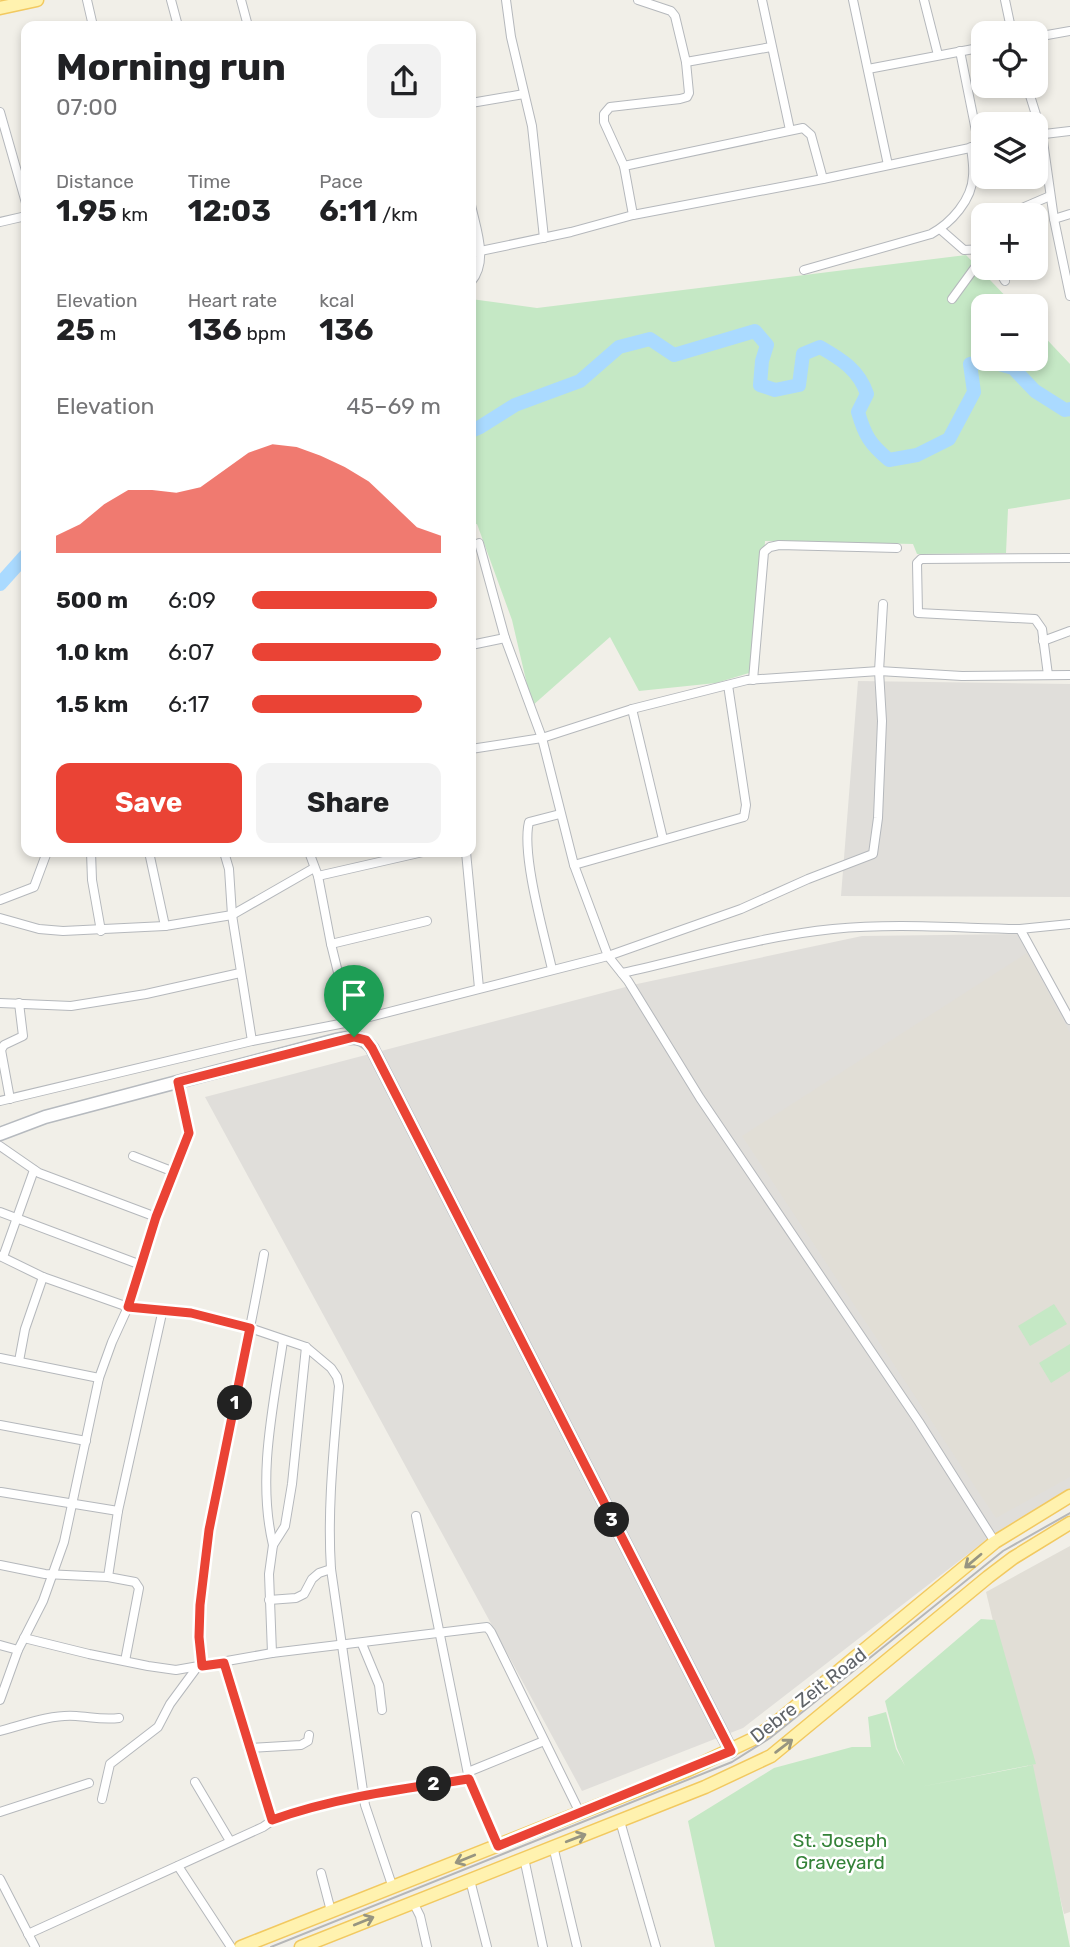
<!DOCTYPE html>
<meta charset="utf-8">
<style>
body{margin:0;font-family:Rubik,sans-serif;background:#f2f2f2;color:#202124;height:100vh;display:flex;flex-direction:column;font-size:26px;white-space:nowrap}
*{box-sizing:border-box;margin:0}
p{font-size:23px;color:#757577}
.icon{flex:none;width:38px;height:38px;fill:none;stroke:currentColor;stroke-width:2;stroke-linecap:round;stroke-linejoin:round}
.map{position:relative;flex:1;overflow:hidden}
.side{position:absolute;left:21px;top:21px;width:455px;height:836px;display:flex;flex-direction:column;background:#fff;border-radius:14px;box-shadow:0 4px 10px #0003}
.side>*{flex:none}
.tools{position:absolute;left:971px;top:21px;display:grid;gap:14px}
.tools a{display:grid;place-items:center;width:77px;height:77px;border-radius:14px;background:#fff;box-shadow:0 4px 10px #0003;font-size:35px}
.pin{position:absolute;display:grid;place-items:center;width:60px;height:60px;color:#fff;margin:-72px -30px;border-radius:50% 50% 50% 0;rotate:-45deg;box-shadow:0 0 7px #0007}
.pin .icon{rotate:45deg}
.km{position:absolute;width:35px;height:35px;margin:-18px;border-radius:50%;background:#222;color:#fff;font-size:19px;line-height:35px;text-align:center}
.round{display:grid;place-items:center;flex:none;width:74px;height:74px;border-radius:14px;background:#f2f2f2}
.overview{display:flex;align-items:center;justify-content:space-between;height:119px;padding:0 35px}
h1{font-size:38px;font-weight:700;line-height:52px}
.stats{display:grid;grid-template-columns:repeat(3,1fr);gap:10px;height:119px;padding:7px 35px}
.stats div{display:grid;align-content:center}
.stats b{font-size:30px;font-weight:700}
.stats small{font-size:19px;font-weight:400}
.stats p{font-size:19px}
.chart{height:196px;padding:14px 35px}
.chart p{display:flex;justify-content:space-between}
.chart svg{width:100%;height:126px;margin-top:7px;fill:#ea4335;opacity:.7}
.action{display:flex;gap:14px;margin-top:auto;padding:14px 35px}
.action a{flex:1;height:80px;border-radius:14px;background:#ea4335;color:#fff;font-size:28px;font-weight:700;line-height:80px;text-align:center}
.action a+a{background:#f2f2f2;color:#202124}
ul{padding:0 35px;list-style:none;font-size:23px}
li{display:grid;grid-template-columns:112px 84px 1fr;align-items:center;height:52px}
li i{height:18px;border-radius:9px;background:#ea4335}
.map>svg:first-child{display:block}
.industrial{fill:#e0deda}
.education{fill:#e1ded6}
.green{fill:#c5e8c5}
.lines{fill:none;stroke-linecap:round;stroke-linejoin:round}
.river{stroke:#aadaff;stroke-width:14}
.street-casing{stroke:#b5b8bc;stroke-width:10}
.secondary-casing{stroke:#b6babf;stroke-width:15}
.primary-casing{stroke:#f2c960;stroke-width:15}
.street{stroke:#fff;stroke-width:8}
.secondary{stroke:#fff;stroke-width:12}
.primary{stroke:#fff2af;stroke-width:12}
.tram{stroke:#b6b7b8;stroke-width:2}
.oneway{stroke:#979581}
.route-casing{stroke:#fff;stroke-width:14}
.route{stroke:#ea4335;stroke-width:9}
.labels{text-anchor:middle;stroke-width:5;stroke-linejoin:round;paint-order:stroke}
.street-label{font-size:19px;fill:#5f6368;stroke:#fff}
.park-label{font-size:19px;fill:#348238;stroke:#fff}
</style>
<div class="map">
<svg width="1070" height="1947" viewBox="0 0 1070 1947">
<rect width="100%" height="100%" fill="#f1efe8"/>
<g class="industrial">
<path d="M 858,681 L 1070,684 L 1070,897 L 841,896 Z"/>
<path d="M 1023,934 L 1070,1025 L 1070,1489 L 994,1534 L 743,1728 L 582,1791 L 205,1097 L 637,984 L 862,936 Z"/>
</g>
<g class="education">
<path d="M 1027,953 L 1070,1033 L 1070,1477 L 996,1518 L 742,1136 Z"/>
<path d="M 1070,1546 L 1070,1912 L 1064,1914 L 986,1592 Z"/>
</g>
<g class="green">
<path d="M 966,255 L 1015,306 L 984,306 L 984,359 L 1036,359 L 1036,328 L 1070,364 L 1070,499 L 1008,509 L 1006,553 L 917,554 L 913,544 L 765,541 L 759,670 L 716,683 L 639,691 L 610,637 L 532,706 L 512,620 L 477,524 L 471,525 L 471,299 L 537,308 Z"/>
<path d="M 1054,1304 L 1067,1324 L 1030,1346 L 1018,1326 Z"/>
<path d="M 1070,1344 L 1070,1371 L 1051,1383 L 1039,1363 Z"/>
<path d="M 981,1619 L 995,1620 L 1036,1764 L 915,1788 L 1033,1765 L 1070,1947 L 715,1947 L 688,1821 L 774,1768 L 852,1747 L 871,1747 L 868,1717 L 886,1712 L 896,1749 L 905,1766 L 897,1748 L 885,1701 Z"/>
</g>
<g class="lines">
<g class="river">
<path d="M 471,431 L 480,427 L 515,405 L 580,381 L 619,347 L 650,339 L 674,355 L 755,331 L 767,345 L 762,361 L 760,385 L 775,390 L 799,385 L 803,354 L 820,347 C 841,359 859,370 867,394 L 858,412 C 865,436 870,444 889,460 L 917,455 L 949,439 L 974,392 L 970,364 L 989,361 L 1013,368 L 1035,391 L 1065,410 L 1070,409"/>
<path d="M 0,584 L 26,555"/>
</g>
<g class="street-casing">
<g id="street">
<path d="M 87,0 L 93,26"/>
<path d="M 171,0 L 178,26"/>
<path d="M 241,0 L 248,26"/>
<path d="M 506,0 L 511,37 L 532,126 L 544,238"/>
<path d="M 638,0 L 671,11 L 675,16 L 686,62 L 689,93 L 687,97 L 680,99 L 610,107 L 604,114 L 604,122 L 624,166 L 633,215 L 823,179 L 984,145"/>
<path d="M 762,0 L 790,130"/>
<path d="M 853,0 L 888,165"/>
<path d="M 924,0 L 938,55"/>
<path d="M 1005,0 L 1012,33"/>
<path d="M 1036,37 L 1070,31"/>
<path d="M 960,51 L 979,146"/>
<path d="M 686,62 L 771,47"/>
<path d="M 868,69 L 984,47"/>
<path d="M 1027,86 L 1042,134 L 1054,219 L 1070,296"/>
<path d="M 471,103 L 524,94"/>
<path d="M 0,112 L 26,203"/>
<path d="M 1036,135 L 1070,131"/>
<path d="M 624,166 L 803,128 L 811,135 L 823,179"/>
<path d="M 471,205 C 476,229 489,261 471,282"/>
<path d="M 1006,215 L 1050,196"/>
<path d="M 1054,219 L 1070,214"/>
<path d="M 0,222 L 26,216"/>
<path d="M 940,229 L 964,250 L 984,249"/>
<path d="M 471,253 L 571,232 L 633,215"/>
<path d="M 997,268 L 1005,281"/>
<path d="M 804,270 L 931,234 C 951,223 972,200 973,176 C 974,167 972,156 971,147"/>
<path d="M 952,299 L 976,266 L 981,250"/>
<path d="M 479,543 L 505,638 L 542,738 L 574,865 L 608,956 L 628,981 L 700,1098 L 919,1422 L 995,1542"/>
<path d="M 1043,641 L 1070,631"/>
<path d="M 471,645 L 505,638"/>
<path d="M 1048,675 L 1042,629 L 1035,619 L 918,613 L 917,563 L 921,559 L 1070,558"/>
<path d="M 753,680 L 764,552 L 770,547 L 779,545 L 897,548"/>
<path d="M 632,709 L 663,839"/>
<path d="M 471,749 L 542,738 L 632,709 L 747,680 L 879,671 L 962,676 L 1070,675"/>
<path d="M 91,852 L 92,880 L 101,931"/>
<path d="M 149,852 L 165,926"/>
<path d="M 224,852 L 229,869 L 232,915 L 252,1041"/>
<path d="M 309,852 L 318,876 L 331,944 L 354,1037"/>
<path d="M 466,852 L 479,988"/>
<path d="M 574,865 L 744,817 L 746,805 L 728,685"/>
<path d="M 318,876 L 423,852"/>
<path d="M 0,900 L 34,887 L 47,852"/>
<path d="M 0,918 L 39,929 L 63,931 L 165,926 L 232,915 L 314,868"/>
<path d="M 1070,924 L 1020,929 L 1070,1020"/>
<path d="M 331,944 L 427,921"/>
<path d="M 552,969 C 544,934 521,854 529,822 L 560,814"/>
<path d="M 622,973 C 691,958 762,936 833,929 C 895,923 958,928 1020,929"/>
<path d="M 0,1003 L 71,1006 L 146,994 L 240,973"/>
<path d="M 10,1099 L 1,1050 L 4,1045 L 23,1036 L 19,1003"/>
<path d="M 0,1101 L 252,1041 L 350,1022 L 608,956 L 741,909 L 808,879 L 873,854 L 878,818 L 882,721 L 879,671 L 883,604"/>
<path d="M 0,1146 L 39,1173 L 156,1217"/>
<path d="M 133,1156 L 174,1172"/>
<path d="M 0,1212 L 141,1265"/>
<path d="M 0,1256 L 43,1277 L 128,1307 L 191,1313 L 250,1328 L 306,1347 L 331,1368 L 337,1377 L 339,1386 C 334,1447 327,1508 331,1569 L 365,1805 L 393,1888"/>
<path d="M 3,1257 L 34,1170"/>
<path d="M 0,1358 L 99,1378"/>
<path d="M 19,1361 L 25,1329 L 43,1277"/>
<path d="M 0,1425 L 86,1441"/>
<path d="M 1,1492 L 118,1511"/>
<path d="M 416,1516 L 469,1779 L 498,1846"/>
<path d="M 273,1545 C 257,1478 273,1408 283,1341"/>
<path d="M 0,1565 L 45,1574 L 108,1577 L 135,1582 L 139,1588 L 125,1661"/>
<path d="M 108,1577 L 118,1511 L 163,1309"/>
<path d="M 269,1600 L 296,1598 L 304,1594 L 312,1579 L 319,1573 L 331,1569"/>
<path d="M 24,1638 L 89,1654 L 148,1666 L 176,1670 L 272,1653 L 487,1627 L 491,1632 L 580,1813"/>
<path d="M 362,1644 L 379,1685 L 382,1710"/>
<path d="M 0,1645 L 18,1650"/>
<path d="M 272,1653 L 269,1574 L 273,1545 L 285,1526 L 292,1484 L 306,1347"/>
<path d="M 224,1663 L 272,1820"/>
<path d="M 203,1666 C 193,1595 210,1523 224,1454 C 238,1387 252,1321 264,1254"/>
<path d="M 0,1700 L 18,1650 L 43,1601 L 64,1542 L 99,1378 L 112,1342 L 128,1307 L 156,1217 L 189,1133 L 178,1082"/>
<path d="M 0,1731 C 23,1725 51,1714 76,1716 C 91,1717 103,1720 119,1718"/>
<path d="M 248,1748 L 301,1745 L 308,1741 L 309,1735"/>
<path d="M 468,1772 L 544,1741"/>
<path d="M 195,1782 L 230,1841"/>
<path d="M 102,1799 L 110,1764 L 158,1727 L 170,1704 L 198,1666"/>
<path d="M 0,1812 L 89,1783"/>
<path d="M 620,1821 L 656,1947"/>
<path d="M 553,1846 L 577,1947"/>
<path d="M 524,1858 L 543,1947"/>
<path d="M 178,1866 L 231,1947"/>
<path d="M 321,1873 L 331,1911"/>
<path d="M 0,1879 L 35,1947"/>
<path d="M 470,1880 L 487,1947"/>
<path d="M 413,1902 L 420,1916 L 427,1947"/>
<path d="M 28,1934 L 263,1827 C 280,1814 303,1809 324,1804 C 372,1793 420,1786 469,1779"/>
</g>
</g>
<g class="secondary-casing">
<path id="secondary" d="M 0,1134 L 45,1117 L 336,1040 C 352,1037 362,1035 372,1048 L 731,1751"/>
</g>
<g class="primary-casing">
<g id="primary">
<path d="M 0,8 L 37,0"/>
<path d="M 241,1947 L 688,1770 L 753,1739 L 772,1726 L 995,1542 L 1070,1496"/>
<path d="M 301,1947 L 705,1787 L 771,1756 L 988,1577 L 1013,1558 L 1070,1523"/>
</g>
</g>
<use href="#street" class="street"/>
<use href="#secondary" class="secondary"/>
<use href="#primary" class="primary"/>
<path class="tram" d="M 271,1947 L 732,1762 L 770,1738 L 1003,1551 L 1070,1513"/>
</g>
<defs><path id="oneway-shaft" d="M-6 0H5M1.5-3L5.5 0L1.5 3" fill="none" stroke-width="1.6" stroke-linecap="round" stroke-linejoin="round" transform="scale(1.75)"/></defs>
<g class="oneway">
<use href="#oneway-shaft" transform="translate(973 1561) rotate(140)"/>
<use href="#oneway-shaft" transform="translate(784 1746) rotate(-37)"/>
<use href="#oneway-shaft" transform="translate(576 1838) rotate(-21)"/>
<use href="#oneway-shaft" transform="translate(465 1859) rotate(158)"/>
<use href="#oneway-shaft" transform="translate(364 1921) rotate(-22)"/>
</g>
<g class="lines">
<g class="route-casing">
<path id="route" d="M 354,1037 L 366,1040 L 372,1048 L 731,1751 L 498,1846 L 469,1779 C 402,1789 336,1797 272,1820 L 224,1663 L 202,1666 L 199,1637 L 200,1605 L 209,1530 L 250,1328 L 191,1313 L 128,1307 L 156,1217 L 189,1133 L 178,1082 Z"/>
</g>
<use href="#route" class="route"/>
</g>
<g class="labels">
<g class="street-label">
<text transform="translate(808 1695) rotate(-38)" y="7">Debre Zeit Road</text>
</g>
<g class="park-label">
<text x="840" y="1847">St. Joseph<tspan x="840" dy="22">Graveyard</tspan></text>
</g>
</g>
</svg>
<div class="tools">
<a><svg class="icon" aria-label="locate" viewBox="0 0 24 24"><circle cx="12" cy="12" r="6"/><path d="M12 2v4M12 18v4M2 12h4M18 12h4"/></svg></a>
<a><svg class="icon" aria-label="layers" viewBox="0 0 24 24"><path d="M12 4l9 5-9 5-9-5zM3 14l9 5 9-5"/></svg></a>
<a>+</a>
<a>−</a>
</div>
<div class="pin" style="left:354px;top:1037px;background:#1e9e55"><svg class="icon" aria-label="arrive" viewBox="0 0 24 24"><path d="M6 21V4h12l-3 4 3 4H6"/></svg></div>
<b class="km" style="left:235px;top:1403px">1</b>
<b class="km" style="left:434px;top:1784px">2</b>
<b class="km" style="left:612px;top:1520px">3</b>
<section class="side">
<div class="overview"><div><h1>Morning run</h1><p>07:00</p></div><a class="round"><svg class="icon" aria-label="share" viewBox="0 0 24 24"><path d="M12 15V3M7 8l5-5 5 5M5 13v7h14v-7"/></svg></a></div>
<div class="stats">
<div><p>Distance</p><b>1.95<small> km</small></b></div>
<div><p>Time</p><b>12:03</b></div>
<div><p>Pace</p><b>6:11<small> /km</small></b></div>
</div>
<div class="stats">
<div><p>Elevation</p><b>25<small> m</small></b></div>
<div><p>Heart rate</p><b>136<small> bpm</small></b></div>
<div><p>kcal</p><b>136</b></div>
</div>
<div class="chart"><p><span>Elevation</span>45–69 m</p>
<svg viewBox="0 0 160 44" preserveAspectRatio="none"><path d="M0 44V38L10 34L20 27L30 22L40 22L50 23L60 21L70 15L80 9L90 6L100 7L110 10L120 14L130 19L140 27L150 35L160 38V44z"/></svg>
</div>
<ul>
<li><b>500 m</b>6:09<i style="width:98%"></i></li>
<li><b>1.0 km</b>6:07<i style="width:100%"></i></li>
<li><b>1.5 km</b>6:17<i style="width:90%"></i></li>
</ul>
<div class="action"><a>Save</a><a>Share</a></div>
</section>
</div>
